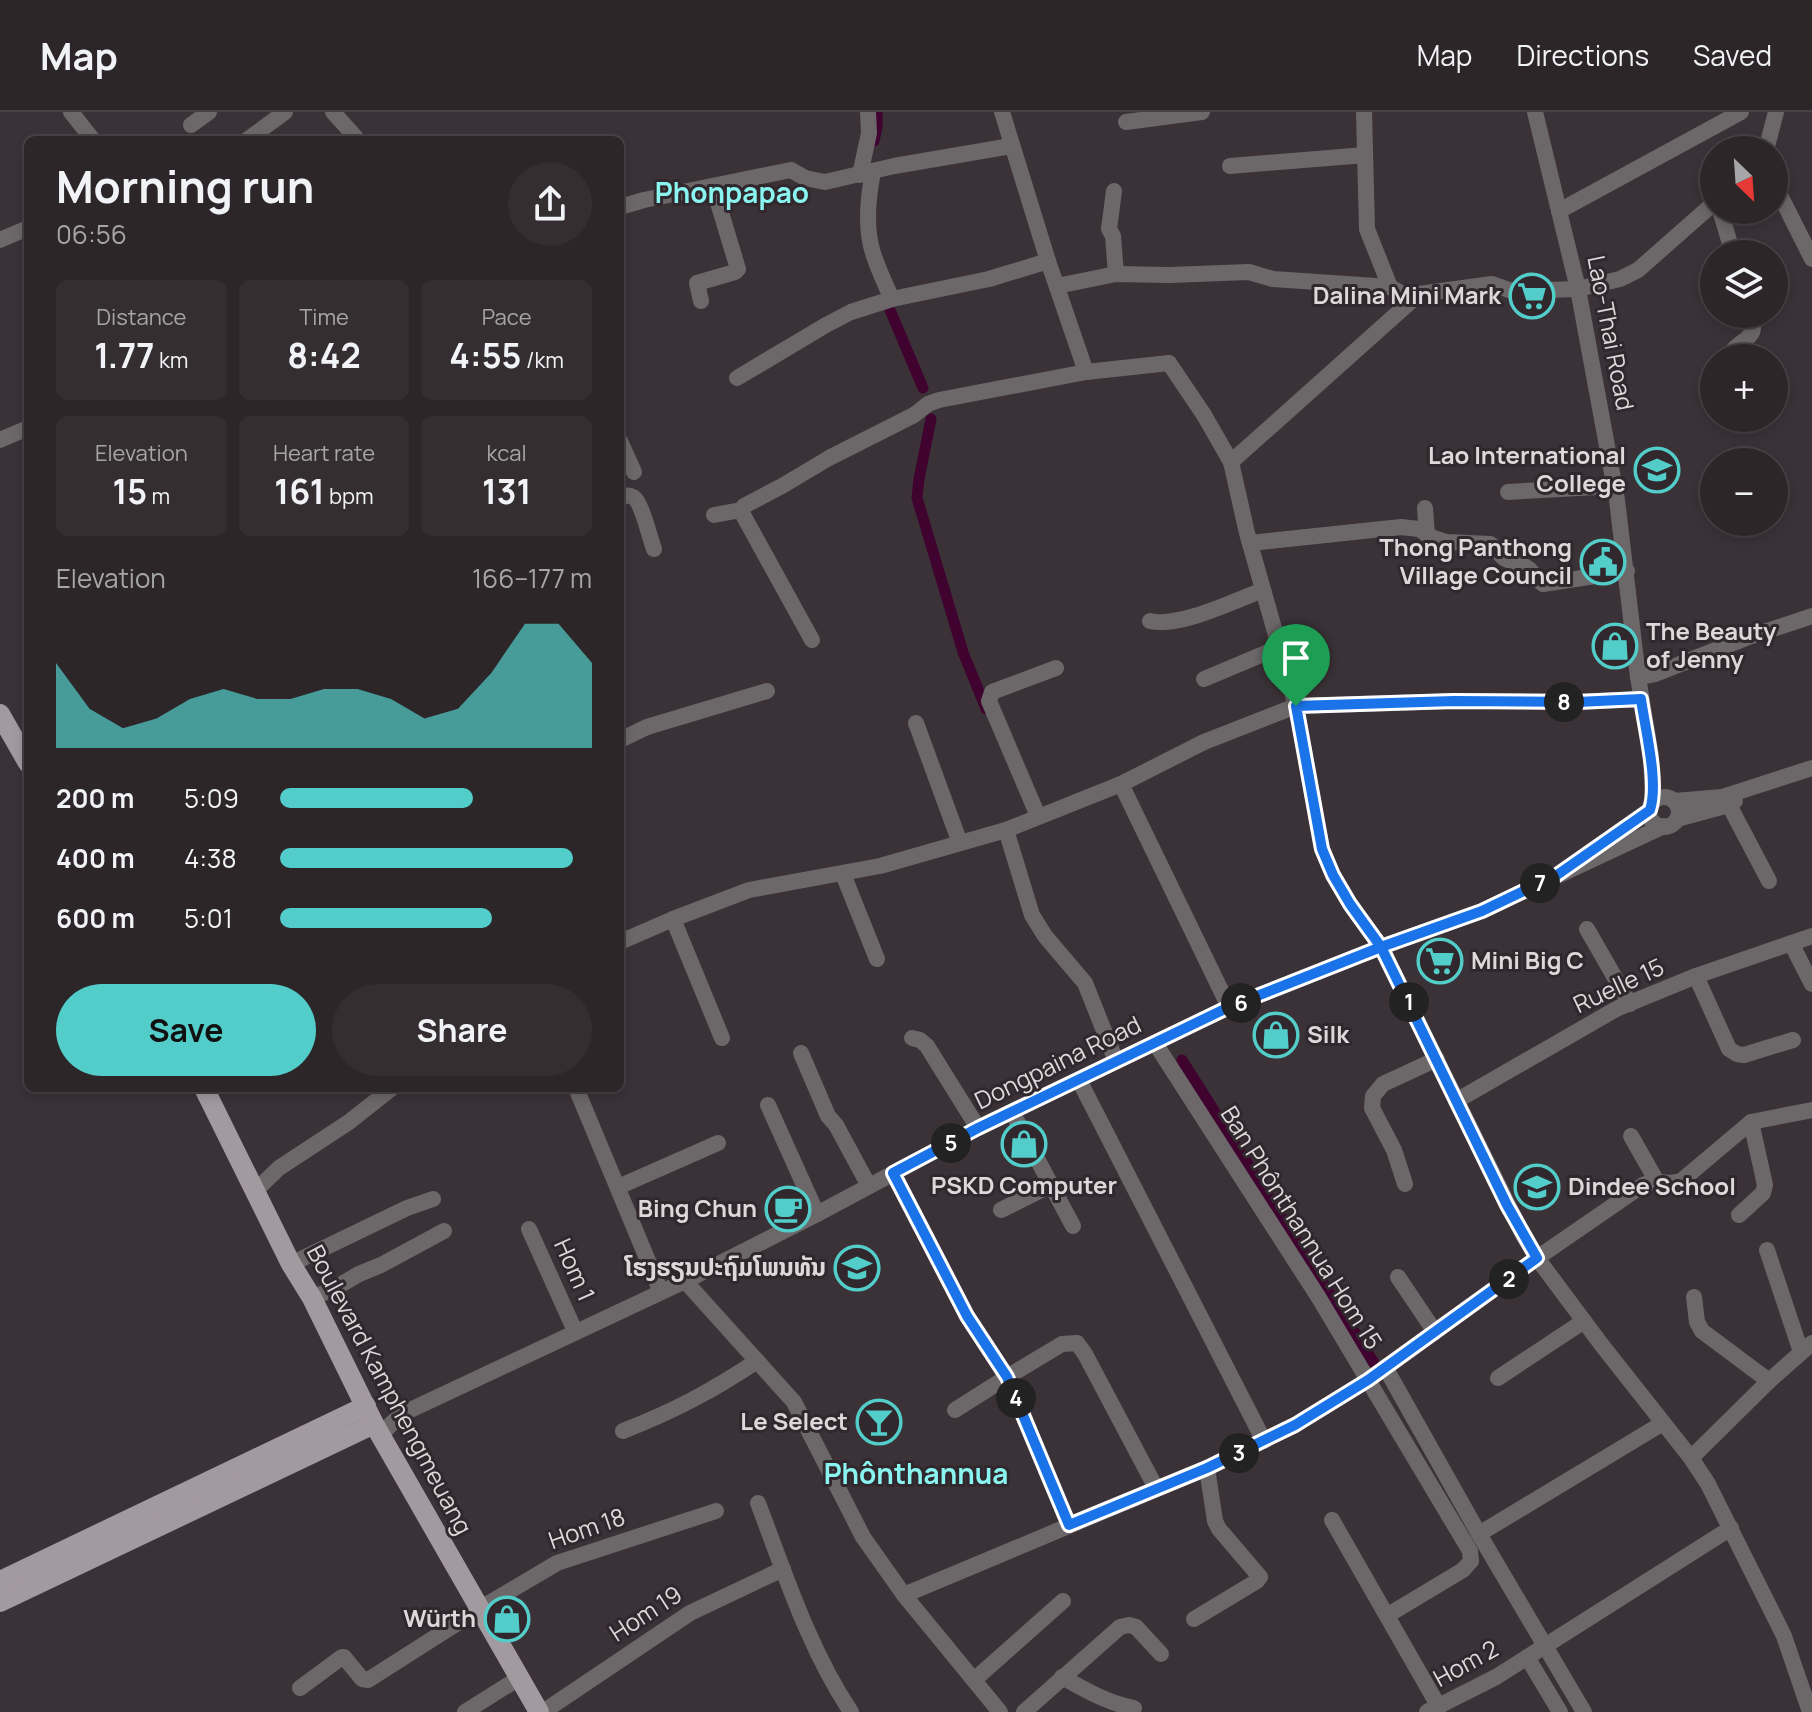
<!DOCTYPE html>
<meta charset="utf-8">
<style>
body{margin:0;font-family:Manrope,"Noto Sans Lao",sans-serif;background:#342e31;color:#f1f3f6;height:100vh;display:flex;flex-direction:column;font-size:30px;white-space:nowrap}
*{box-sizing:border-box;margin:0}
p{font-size:26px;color:#a6a5a8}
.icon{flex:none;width:44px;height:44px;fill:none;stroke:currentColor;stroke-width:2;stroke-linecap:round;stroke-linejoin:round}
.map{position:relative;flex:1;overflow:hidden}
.sheet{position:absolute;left:24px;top:24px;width:600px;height:956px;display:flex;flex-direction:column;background:#2c2629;border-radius:12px;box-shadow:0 4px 12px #0003,0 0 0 2px #484346}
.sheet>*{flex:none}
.needle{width:52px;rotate:155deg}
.tools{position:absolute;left:1700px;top:24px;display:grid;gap:16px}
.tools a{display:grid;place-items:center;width:88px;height:88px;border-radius:50%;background:#2c2629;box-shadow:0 4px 12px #0003,0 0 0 2px #484346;font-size:40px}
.pin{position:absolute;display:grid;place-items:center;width:68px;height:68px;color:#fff;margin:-82px -34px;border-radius:50% 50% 50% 0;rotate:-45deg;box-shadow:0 0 8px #0007}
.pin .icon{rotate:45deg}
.km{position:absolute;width:40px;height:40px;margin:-20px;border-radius:50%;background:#222;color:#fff;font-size:22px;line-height:40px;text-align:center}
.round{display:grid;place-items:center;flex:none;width:84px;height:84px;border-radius:42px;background:#342e31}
.headline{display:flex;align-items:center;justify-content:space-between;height:136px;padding:0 32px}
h1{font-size:44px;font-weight:700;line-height:60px}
.stats{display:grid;grid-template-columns:repeat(3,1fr);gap:12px;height:136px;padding:8px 32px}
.stats div{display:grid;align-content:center;border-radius:12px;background:#342e31;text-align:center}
.stats b{font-size:34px;font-weight:700}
.stats small{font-size:22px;font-weight:400}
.stats p{font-size:22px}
.chart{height:224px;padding:16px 32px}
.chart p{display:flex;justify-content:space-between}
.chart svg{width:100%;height:144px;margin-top:8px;fill:#53cdc9;opacity:.7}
.cta{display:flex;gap:16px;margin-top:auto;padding:16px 32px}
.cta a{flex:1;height:92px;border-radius:48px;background:#53cdc9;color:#111;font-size:32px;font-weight:700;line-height:92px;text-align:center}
.cta a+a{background:#342e31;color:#f1f3f6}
ul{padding:0 32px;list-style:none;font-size:26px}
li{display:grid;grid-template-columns:128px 96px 1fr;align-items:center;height:60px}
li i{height:20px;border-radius:10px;background:#53cdc9}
header{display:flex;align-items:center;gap:48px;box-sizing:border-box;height:112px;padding:0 40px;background:#2c2629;border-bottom:2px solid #484346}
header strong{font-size:38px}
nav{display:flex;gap:44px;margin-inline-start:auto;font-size:28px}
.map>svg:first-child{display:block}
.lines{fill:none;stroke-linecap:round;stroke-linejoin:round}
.canal{stroke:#400330;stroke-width:11}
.minor{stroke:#6c686a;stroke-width:16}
.major{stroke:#a39a9f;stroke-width:20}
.route-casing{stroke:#fff;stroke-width:16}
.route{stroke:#1a73e8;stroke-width:10}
.labels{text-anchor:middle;stroke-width:6;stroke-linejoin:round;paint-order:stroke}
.poi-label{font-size:24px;font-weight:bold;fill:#ded8db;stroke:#30282d;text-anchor:end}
.street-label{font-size:24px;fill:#ded8db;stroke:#30282d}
.quarter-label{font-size:28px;font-weight:bold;fill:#8af5f0;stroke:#30282d}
</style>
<header>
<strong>Map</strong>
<nav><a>Map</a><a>Directions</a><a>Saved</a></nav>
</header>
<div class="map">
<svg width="1812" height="1600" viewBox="0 0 1812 1600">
<rect width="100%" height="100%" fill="#3b3237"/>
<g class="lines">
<g class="canal">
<path d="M 874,29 L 877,15 L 877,0"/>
<path d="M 890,198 L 923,276"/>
<path d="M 931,307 L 919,367 L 917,386 L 963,540 L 986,597"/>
<path d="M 1182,948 L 1374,1251"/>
</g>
<g class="minor">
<path d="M 71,0 L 93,28"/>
<path d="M 333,0 L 358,28"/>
<path d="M 1002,0 L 1048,149 L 1086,260"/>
<path d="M 1364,0 L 1367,117 L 1390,175"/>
<path d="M 1535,0 L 1578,177 L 1617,388 L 1638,565 L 1651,644 L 1653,690"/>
<path d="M 1126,10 L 1202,0"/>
<path d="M 191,13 L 209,0"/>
<path d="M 247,28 L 285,0"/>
<path d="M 1766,38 L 1776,0"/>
<path d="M 1230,54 L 1365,43"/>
<path d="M 873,60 C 868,85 865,116 873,141 C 878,157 885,172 892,187"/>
<path d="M 860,63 L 869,21 L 868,0"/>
<path d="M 1774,71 L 1812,147"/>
<path d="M 1114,79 L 1109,117 L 1113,124 L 1116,162"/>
<path d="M 620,95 L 644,88 L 791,58 L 805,66 L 825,70 L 894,54 L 1011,34"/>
<path d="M 1720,98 L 1733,142"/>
<path d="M 1559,99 L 1741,0"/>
<path d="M 0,128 L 28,116"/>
<path d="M 1057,174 L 1116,162 L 1169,163 L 1249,160 L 1273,167 L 1390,175 L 1412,187"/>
<path d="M 701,189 L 697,171 L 735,160 L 738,157 L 713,74"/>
<path d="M 1735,246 L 1734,237 C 1748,224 1758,224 1751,202"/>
<path d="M 737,266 L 826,213 L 851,200 L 892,187 L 989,167 L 1048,149"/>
<path d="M 0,328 L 28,316"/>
<path d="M 620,329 L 634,360"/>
<path d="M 1231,350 L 1419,182 L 1492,172 L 1512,179 L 1578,177 L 1620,167 L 1638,158 L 1714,91"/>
<path d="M 1508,380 L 1615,374"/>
<path d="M 620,386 C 625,384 628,382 633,385 C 642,390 650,427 654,437"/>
<path d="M 1425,396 L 1427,423"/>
<path d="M 714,403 L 741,398"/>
<path d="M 1250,431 L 1401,415 L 1419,417 L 1433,426 L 1446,430 L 1490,432 C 1497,436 1498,442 1504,446 C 1512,451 1522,451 1529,457 C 1534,462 1536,467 1543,472 L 1627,459"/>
<path d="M 1150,509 C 1179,516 1234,489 1263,478"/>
<path d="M 812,528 L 742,401 L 741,398 L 744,394 L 782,374 L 829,346 L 914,303 L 928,292 L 939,288 L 1086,260 L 1169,251 L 1204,303 L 1231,350 L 1247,421 L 1296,594 L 1322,737 L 1333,763 L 1350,792 L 1381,835 L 1523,1123 L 1537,1146 L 1601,1232 L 1691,1346 L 1708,1372 L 1784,1524 L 1810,1600"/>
<path d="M 1638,565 L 1655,562 L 1746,526 L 1812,504"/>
<path d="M 1204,567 L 1280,535"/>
<path d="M 916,611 L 960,731"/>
<path d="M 620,628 L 647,615 L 767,579"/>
<path d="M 1121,672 L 1229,895"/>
<circle cx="1664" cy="700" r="15"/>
<path d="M 1674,689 L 1722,685 L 1812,656"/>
<path d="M 1729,693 L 1769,769"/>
<path d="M 1038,704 L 989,589 L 992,580 L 1056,556"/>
<path d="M 1677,707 L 1729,693 L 1735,689"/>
<path d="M 1006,718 L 1032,803 L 1045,824 L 1085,871 L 1116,949"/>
<path d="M 1595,738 L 1650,698"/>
<path d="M 843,762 L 877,847"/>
<path d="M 673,807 L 722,926"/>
<path d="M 1587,817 L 1630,892"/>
<path d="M 620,830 L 673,807 L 749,778 L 880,754 L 1006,718 L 1121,672 L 1204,630 L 1296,594 L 1454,589 L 1577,590 L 1641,587"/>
<path d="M 1791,831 L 1812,872"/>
<path d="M 1696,864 L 1729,937 L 1737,942 L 1744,943 L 1793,928"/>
<path d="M 912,926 L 920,928 L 927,934 L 978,1016"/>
<path d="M 1155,931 L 1319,1186 L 1470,1439 L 1471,1449 L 1463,1458 L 1388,1503"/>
<path d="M 801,941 L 828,1004 L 836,1013 L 869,1074"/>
<path d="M 1079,968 L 1264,1329"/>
<path d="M 576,976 L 661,1180"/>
<path d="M 1456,989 L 1618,896 L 1696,864 L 1812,824"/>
<path d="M 768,993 L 817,1102"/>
<path d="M 1012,1000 L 1073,1114"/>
<path d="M 1631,1024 L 1656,1068"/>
<path d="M 893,1061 L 967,1204 L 1007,1265 L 1069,1413"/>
<path d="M 1405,1072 L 1394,1038 L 1372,996 L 1373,984 L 1383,972 L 1437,947"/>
<path d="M 618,1075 L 718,1031"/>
<path d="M 255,1079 L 279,1056 L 349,1010 L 392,976"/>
<path d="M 1001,1098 L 1051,1073"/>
<path d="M 1739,1103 L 1763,1081 L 1765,1073 L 1751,1010"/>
<path d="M 529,1117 L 575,1219"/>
<path d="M 1767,1138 L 1801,1240"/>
<path d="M 291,1152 L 407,1096 L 433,1087"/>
<path d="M 1398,1165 L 1435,1220"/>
<path d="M 685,1169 L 794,1290 L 863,1425 L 904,1483 L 1000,1600"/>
<path d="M 1694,1185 L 1697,1210 L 1702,1219 L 1769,1269"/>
<path d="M 312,1186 L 335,1176 L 359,1162 L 381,1153 L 444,1119"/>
<path d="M 1385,1255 L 1479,1422 L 1584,1600"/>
<path d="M 1498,1266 L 1584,1209"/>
<path d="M 955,1298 L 1007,1265 L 1062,1232 L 1077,1231 L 1085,1242 L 1156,1376"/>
<path d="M 623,1319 C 674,1299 712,1279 757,1249"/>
<path d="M 381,1323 L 393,1310 L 406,1300 L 685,1169 L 817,1102 L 978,1016 L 1229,895 L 1381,835 L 1482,799 L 1664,714"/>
<path d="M 1691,1346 L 1769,1269 L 1812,1231"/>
<path d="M 758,1391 C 785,1462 809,1537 851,1600"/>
<path d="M 1332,1408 L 1439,1595"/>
<path d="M 1479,1422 L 1663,1311"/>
<path d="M 904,1483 L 1207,1356 L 1295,1313 L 1368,1268 L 1537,1146 L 1643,1073 C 1661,1066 1665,1074 1681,1069 L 1751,1010 L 1812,998"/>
<path d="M 1194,1507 L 1257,1469 L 1260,1465 L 1219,1417 L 1215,1409 L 1207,1356"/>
<path d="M 1527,1545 L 1560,1600"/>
<path d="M 1062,1565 C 1086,1578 1107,1591 1134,1596"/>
<path d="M 974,1568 L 1063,1489"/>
<path d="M 300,1576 L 342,1545 L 344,1545 L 362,1567 L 368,1568 L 481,1496 L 557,1451 L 716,1399"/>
<path d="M 465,1600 L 519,1566"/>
<path d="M 543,1600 L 690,1501 L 783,1457"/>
<path d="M 1024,1600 L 1120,1515 L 1129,1513 L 1136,1515 L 1161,1542"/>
<path d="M 1427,1600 L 1496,1565 L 1731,1416"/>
</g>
<g class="major">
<path d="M 0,602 L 28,651"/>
<path d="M 204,976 L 291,1152 L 312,1186 L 374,1312 L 539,1600"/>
<path d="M 0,1469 L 366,1294"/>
<path d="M 0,1490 L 374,1312"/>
</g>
</g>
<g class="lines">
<g class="route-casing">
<path id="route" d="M 1296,594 L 1322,737 L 1333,763 L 1350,792 L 1381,835 L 1507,1093 L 1537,1146 L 1368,1268 L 1295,1313 L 1207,1356 L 1069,1413 L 1007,1265 L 967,1204 L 893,1061 L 978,1016 L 1229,895 L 1381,835 L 1482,799 L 1557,763 L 1650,698 C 1659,670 1645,617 1641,587 L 1577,590 L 1454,589 L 1296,594"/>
</g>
<use href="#route" class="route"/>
</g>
<defs>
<g id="supermarket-ring" transform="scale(2.3)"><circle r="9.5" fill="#30282d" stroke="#53cdc9" stroke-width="1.5"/><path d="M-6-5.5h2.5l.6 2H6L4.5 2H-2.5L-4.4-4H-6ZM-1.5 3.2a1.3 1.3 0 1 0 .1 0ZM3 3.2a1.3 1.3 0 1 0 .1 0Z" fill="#53cdc9"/></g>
<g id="university-ring" transform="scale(2.3)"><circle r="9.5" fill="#30282d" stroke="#53cdc9" stroke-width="1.5"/><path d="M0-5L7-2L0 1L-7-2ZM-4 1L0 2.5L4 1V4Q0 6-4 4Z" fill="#53cdc9"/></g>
<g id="civic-ring" transform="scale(2.3)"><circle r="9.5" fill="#30282d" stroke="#53cdc9" stroke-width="1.5"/><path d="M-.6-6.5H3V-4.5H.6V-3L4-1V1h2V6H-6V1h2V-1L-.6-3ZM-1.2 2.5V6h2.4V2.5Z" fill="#53cdc9"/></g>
<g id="shop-ring" transform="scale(2.3)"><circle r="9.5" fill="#30282d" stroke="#53cdc9" stroke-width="1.5"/><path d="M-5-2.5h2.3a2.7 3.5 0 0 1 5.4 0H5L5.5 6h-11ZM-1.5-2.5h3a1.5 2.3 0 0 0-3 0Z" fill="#53cdc9"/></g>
<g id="school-ring" transform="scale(2.3)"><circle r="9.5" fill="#30282d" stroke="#53cdc9" stroke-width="1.5"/><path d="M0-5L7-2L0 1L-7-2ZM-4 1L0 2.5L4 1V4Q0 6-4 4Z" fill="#53cdc9"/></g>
<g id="cafe-ring" transform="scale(2.3)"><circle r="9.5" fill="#30282d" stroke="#53cdc9" stroke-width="1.5"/><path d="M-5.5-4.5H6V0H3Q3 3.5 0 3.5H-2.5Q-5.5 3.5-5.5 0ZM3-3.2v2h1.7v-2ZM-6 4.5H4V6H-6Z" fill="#53cdc9"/></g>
<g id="bar-ring" transform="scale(2.3)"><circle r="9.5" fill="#30282d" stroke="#53cdc9" stroke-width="1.5"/><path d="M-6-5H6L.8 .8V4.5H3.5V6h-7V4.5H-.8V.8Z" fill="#53cdc9"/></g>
</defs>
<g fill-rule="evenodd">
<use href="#supermarket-ring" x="1532" y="184"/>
<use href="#university-ring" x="1657" y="358"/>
<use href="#civic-ring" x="1603" y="450"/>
<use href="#shop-ring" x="1615" y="534"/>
<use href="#supermarket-ring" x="1440" y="849"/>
<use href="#shop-ring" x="1276" y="923"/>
<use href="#shop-ring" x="1024" y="1032"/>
<use href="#school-ring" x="1537" y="1075"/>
<use href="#cafe-ring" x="788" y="1097"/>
<use href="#school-ring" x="857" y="1156"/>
<use href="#bar-ring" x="879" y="1310"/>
<use href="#shop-ring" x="507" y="1507"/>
</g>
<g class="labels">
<g class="poi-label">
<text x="1501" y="192">Dalina Mini Mark</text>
<text x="1626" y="352">Lao International<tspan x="1626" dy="28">College</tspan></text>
<text x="1572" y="444">Thong Panthong<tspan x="1572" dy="28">Village Council</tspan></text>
<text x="1646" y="528" text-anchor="start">The Beauty<tspan x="1646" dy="28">of Jenny</tspan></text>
<text x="1471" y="857" text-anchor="start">Mini Big C</text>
<text x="1307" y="931" text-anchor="start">Silk</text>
<text x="1024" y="1082" text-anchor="middle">PSKD Computer</text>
<text x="1568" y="1083" text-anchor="start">Dindee School</text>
<text x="757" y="1105">Bing Chun</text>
<text x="826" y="1164">ໂຮງຮຽນປະຖົມໂພນທັນ</text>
<text x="848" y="1318">Le Select</text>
<text x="476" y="1515">Würth</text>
</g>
<g class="street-label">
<text transform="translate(1610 221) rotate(79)" y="8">Lao-Thai Road</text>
<text transform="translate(1619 874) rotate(-25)" y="8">Ruelle 15</text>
<text transform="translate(1058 951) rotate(-26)" y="8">Dongpaina Road</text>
<text transform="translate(1301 1116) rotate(58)" y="8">Ban Phônthannua Hom 15</text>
<text transform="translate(574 1158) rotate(66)" y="8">Hom 1</text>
<text transform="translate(389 1278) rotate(62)" y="8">Boulevard Kamphengmeuang</text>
<text transform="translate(587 1417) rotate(-19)" y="8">Hom 18</text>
<text transform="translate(646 1502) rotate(-33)" y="8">Hom 19</text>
<text transform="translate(1466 1552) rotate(-29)" y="8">Hom 2</text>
</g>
<g class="quarter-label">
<text x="732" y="91">Phonpapao</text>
<text x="916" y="1372">Phônthannua</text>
</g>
</g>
</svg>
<div class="tools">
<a><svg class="needle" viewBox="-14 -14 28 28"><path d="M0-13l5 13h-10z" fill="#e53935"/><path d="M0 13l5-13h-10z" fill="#a6a5a8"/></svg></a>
<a><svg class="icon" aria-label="layers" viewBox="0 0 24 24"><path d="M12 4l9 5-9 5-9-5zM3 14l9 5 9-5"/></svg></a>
<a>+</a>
<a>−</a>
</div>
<div class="pin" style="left:1296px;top:594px;background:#1e9e55"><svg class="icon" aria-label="arrive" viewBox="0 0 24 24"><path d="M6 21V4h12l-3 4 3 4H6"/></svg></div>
<b class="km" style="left:1409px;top:890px">1</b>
<b class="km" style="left:1509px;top:1167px">2</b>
<b class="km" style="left:1239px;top:1341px">3</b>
<b class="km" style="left:1016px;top:1286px">4</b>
<b class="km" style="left:951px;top:1031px">5</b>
<b class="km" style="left:1241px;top:891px">6</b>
<b class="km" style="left:1540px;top:771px">7</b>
<b class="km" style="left:1564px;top:590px">8</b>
<section class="sheet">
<div class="headline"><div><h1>Morning run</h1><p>06:56</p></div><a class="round"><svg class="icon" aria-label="share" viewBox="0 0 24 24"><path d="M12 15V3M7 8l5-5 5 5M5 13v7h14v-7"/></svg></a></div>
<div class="stats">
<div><p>Distance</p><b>1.77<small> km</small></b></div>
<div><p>Time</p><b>8:42</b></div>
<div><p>Pace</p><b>4:55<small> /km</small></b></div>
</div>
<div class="stats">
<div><p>Elevation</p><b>15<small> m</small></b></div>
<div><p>Heart rate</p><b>161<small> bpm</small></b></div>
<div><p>kcal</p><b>131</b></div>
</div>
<div class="chart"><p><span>Elevation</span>166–177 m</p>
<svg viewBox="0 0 160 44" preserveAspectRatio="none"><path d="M0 44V18L10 32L20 38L30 35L40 29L50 26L60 29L70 29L80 26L90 26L100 29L110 35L120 32L130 21L140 6L150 6L160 18V44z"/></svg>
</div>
<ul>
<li><b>200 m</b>5:09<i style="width:62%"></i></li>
<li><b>400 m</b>4:38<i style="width:94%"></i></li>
<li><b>600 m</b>5:01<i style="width:68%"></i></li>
</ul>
<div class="cta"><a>Save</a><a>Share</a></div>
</section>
</div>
